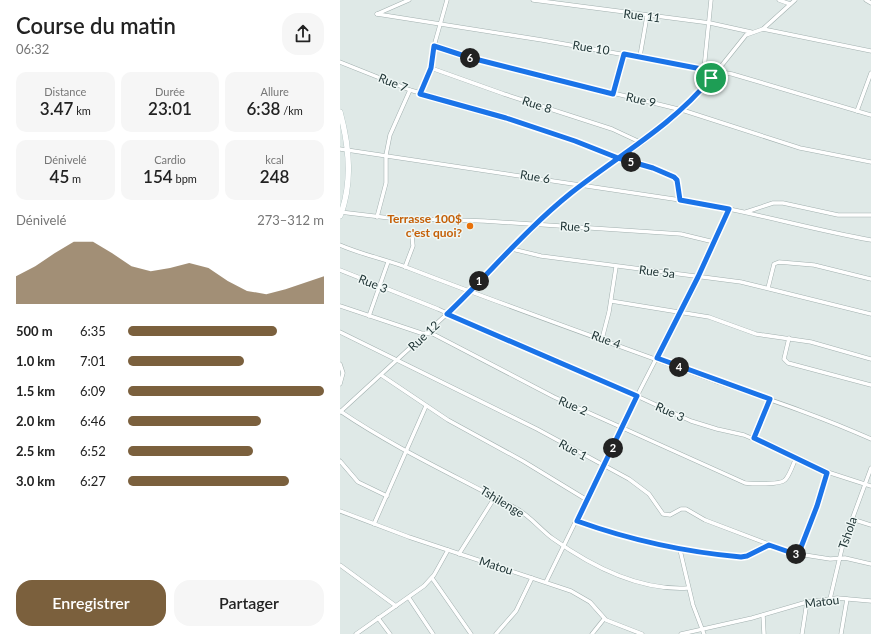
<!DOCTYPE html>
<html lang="fr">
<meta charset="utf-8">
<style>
body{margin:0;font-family:Lato,sans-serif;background:#f6f6f6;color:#222;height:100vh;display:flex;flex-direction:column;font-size:15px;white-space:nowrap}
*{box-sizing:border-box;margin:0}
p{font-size:13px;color:#767676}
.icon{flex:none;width:22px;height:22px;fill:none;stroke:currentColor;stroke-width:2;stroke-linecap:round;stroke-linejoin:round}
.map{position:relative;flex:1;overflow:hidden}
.sheet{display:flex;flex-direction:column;background:#fff;width:340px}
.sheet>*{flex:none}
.pin{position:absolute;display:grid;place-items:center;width:34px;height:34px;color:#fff;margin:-17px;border:2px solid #fff;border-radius:50%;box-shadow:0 1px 4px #0007}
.km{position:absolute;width:20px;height:20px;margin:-10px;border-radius:50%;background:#222;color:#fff;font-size:11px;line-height:20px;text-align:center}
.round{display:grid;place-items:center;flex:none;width:42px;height:42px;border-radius:16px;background:#f6f6f6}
.overview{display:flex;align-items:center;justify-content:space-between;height:68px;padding:0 16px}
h1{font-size:22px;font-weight:600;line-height:30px}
.figures{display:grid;grid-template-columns:repeat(3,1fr);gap:6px;height:68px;padding:4px 16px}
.figures div{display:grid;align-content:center;border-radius:10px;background:#f6f6f6;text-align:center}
.figures b{font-size:17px;font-weight:600}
.figures small{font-size:11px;font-weight:400}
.figures p{font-size:11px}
.chart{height:112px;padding:8px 16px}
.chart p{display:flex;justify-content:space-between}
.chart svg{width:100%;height:72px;margin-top:4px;fill:#7b603d;opacity:.7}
.action{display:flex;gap:8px;margin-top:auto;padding:8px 16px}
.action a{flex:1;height:46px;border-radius:16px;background:#7b603d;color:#fff;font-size:16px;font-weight:600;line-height:46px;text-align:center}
.action a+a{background:#f6f6f6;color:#222}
ul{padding:0 16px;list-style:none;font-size:13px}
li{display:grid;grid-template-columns:64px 48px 1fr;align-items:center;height:30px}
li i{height:10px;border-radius:5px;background:#7b603d}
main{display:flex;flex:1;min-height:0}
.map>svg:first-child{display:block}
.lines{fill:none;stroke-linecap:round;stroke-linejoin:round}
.minor-casing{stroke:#a2b0af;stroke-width:4.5}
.secondary-casing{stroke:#9fb4b3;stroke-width:6}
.minor{stroke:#fff;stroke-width:3.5}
.secondary{stroke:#fff;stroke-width:5.5}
.route-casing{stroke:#fff;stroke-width:8}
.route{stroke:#1a73e8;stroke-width:5}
.food-dot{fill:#e8710a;stroke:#eef6f4;stroke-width:1.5}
.labels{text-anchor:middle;stroke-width:3;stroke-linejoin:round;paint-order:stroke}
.street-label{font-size:12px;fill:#213637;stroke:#eef6f4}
.food-label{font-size:12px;font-weight:bold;fill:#c56008;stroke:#eef6f4;text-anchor:end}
</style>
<main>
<section class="sheet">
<div class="overview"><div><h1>Course du matin</h1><p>06:32</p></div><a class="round"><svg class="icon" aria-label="share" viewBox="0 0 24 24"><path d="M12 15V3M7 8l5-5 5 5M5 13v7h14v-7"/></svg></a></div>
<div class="figures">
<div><p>Distance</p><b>3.47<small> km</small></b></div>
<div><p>Durée</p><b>23:01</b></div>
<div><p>Allure</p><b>6:38<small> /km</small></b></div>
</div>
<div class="figures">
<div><p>Dénivelé</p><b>45<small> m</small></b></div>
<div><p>Cardio</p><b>154<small> bpm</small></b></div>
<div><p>kcal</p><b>248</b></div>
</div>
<div class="chart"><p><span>Dénivelé</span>273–312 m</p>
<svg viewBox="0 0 160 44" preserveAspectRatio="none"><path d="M0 44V27L10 21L20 13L30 6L40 6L50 13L60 21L70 24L80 22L90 19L100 22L110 30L120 36L130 38L140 35L150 31L160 27V44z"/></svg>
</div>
<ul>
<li><b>500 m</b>6:35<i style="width:76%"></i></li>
<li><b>1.0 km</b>7:01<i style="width:59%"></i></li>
<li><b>1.5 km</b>6:09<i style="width:100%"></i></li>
<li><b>2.0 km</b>6:46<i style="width:68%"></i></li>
<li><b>2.5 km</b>6:52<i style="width:64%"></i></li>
<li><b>3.0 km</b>6:27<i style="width:82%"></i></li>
</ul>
<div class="action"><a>Enregistrer</a><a>Partager</a></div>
</section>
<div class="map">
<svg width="531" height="634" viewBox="0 0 531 634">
<rect width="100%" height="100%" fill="#dfe9e7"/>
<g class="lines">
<g class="minor-casing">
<g id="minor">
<path d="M 193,0 L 370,23 L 411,32"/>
<path d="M 439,0 L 450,4"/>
<path d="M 526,0 L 531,3"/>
<path d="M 37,14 L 202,40 L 392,74 L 531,115"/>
<path d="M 37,14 L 69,0"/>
<path d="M 423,29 L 531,51"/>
<path d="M 94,46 L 131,58 L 342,110 L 460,148 L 531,162"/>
<path d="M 300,56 L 307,16"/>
<path d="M 0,62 L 70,90 L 166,118 L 235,141 L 278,158 L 313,168 L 334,177 L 337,180 L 339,200"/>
<path d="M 91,68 L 164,94 L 272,129 L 302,143"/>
<path d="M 364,69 L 371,0"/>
<path d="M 80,94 L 91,68 L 94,46 L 107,0"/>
<path d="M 273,94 L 284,54"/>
<path d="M 517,111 L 531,73"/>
<path d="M 0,149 C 116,166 232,183 347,201 C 409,211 469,229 531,240"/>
<path d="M 0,212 L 50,218 L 144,221 L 341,234 L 374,242"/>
<path d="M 406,212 L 433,203 L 443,203 L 498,215 L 531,215"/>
<path d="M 37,217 L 46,183 L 46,155 L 50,135 L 70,90"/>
<path d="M 0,245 C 23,255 48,260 71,269 C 172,308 274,344 375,381 C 428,399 480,416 531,439"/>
<path d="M 172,249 L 201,256 L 401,282 L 531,314"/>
<path d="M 65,267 L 73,246 L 72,236"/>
<path d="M 0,270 L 98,309 L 161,338 L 249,374 L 351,421 L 377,429 L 404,435 L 446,453 L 475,468 L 531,486"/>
<path d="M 428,288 L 434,264 L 439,262 L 474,265 L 531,279"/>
<path d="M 271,301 L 369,317 L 416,334 L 471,342 L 531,359"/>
<path d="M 0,306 L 81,333 L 93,334 L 214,397 L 405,483 C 413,484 440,485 445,480 C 450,475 453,464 456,458"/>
<path d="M 29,316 L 48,262"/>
<path d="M 0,332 L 197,429 L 289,479 L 309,494 L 323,514 L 330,515 L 341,509 L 346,509 L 365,520 L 452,553 L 490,559 L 505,558 L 531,564"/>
<path d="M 449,338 L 444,359 L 448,363 L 531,385"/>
<path d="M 262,339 L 269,312 L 276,267"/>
<path d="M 0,364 L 3,373 L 0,384"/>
<path d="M 41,375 L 108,420 L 183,461 L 247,500"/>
<path d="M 0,411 C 56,449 118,477 177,509 C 190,516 200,529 212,538 C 251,566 299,591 348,588"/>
<path d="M 0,412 L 132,291 L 151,269 L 221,202 L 263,169 L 302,143 L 342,110 L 366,85 L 406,35 L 423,29 L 455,0"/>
<path d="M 414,438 L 430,399"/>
<path d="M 0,461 L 18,482 L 47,496"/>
<path d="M 0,511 L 69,537 L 231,591 L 250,602 L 266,620 L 302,634"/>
<path d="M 512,519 L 531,525"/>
<path d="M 237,521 C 290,540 345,552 401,557 L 407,556 L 429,545"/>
<path d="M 34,524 L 86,406"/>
<path d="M 340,550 L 353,605 L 364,634"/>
<path d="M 119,554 L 155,497"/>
<path d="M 458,555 L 474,517 L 487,473"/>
<path d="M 0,565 L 56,606"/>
<path d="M 92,578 L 131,634"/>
<path d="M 206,582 L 297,396 L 358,277 L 389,209"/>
<path d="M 69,598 L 93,634"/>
<path d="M 490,599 L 503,544 L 531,468"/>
<path d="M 423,615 L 424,634"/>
<path d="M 38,618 L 50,634"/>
<path d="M 16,634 L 84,586 L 94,575 L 108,550"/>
<path d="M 156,634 L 176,611 L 192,578"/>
<path d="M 252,634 L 264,619"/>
<path d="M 341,634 L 412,618 L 467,602 L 497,598 L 531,601"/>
<path d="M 462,634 L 467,602"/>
<path d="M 501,634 L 507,599"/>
</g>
</g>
<g class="secondary-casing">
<path id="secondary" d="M 0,112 C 9,145 13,183 0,216"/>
</g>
<use href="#minor" class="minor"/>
<use href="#secondary" class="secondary"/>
</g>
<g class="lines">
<g class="route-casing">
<path id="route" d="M 371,78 C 332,126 279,155 231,193 C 186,229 149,274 107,314 L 297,396 L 237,521 C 290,540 345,552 401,557 L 407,556 L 429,545 L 458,555 L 477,506 L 487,473 L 414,438 L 430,399 L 317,358 L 358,277 L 389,209 L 340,200 L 337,180 L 334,177 L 313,168 L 278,158 L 235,141 L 166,118 L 80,94 L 91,68 L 94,46 L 131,58 L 273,94 L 284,54 L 377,72 L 371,78"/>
</g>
<use href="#route" class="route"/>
</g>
<circle class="food-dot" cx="130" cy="226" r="4"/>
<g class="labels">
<g class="street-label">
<text transform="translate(302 16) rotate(7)" y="4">Rue 11</text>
<text transform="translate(251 48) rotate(9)" y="4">Rue 10</text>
<text transform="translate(53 83) rotate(22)" y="4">Rue 7</text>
<text transform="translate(301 100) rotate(13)" y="4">Rue 9</text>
<text transform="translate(197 105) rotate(18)" y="4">Rue 8</text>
<text transform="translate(195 177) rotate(9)" y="4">Rue 6</text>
<text transform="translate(235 227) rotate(3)" y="4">Rue 5</text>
<text transform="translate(317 272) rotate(7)" y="4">Rue 5a</text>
<text transform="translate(33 284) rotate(22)" y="4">Rue 3</text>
<text transform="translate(84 336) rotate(-43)" y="4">Rue 12</text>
<text transform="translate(266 340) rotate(20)" y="4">Rue 4</text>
<text transform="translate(233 406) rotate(23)" y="4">Rue 2</text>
<text transform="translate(330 412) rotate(24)" y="4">Rue 3</text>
<text transform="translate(233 450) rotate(29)" y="4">Rue 1</text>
<text transform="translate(162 502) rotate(31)" y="4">Tshilenge</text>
<text transform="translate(508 533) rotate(-71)" y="4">Tshola</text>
<text transform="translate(156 566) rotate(18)" y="4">Matou</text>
<text transform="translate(482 602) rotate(-7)" y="4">Matou</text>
</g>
<g class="food-label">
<text x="122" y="223">Terrasse 100$<tspan x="122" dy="14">c'est quoi?</tspan></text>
</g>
</g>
</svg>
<div class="pin" style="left:371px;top:78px;background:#1e9e55"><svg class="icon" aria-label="arrive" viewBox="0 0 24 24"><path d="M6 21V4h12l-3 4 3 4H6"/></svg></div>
<b class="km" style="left:139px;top:281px">1</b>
<b class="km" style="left:273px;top:448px">2</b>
<b class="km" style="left:456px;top:554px">3</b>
<b class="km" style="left:339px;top:367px">4</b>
<b class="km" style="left:291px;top:162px">5</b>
<b class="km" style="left:130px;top:58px">6</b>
</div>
</main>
